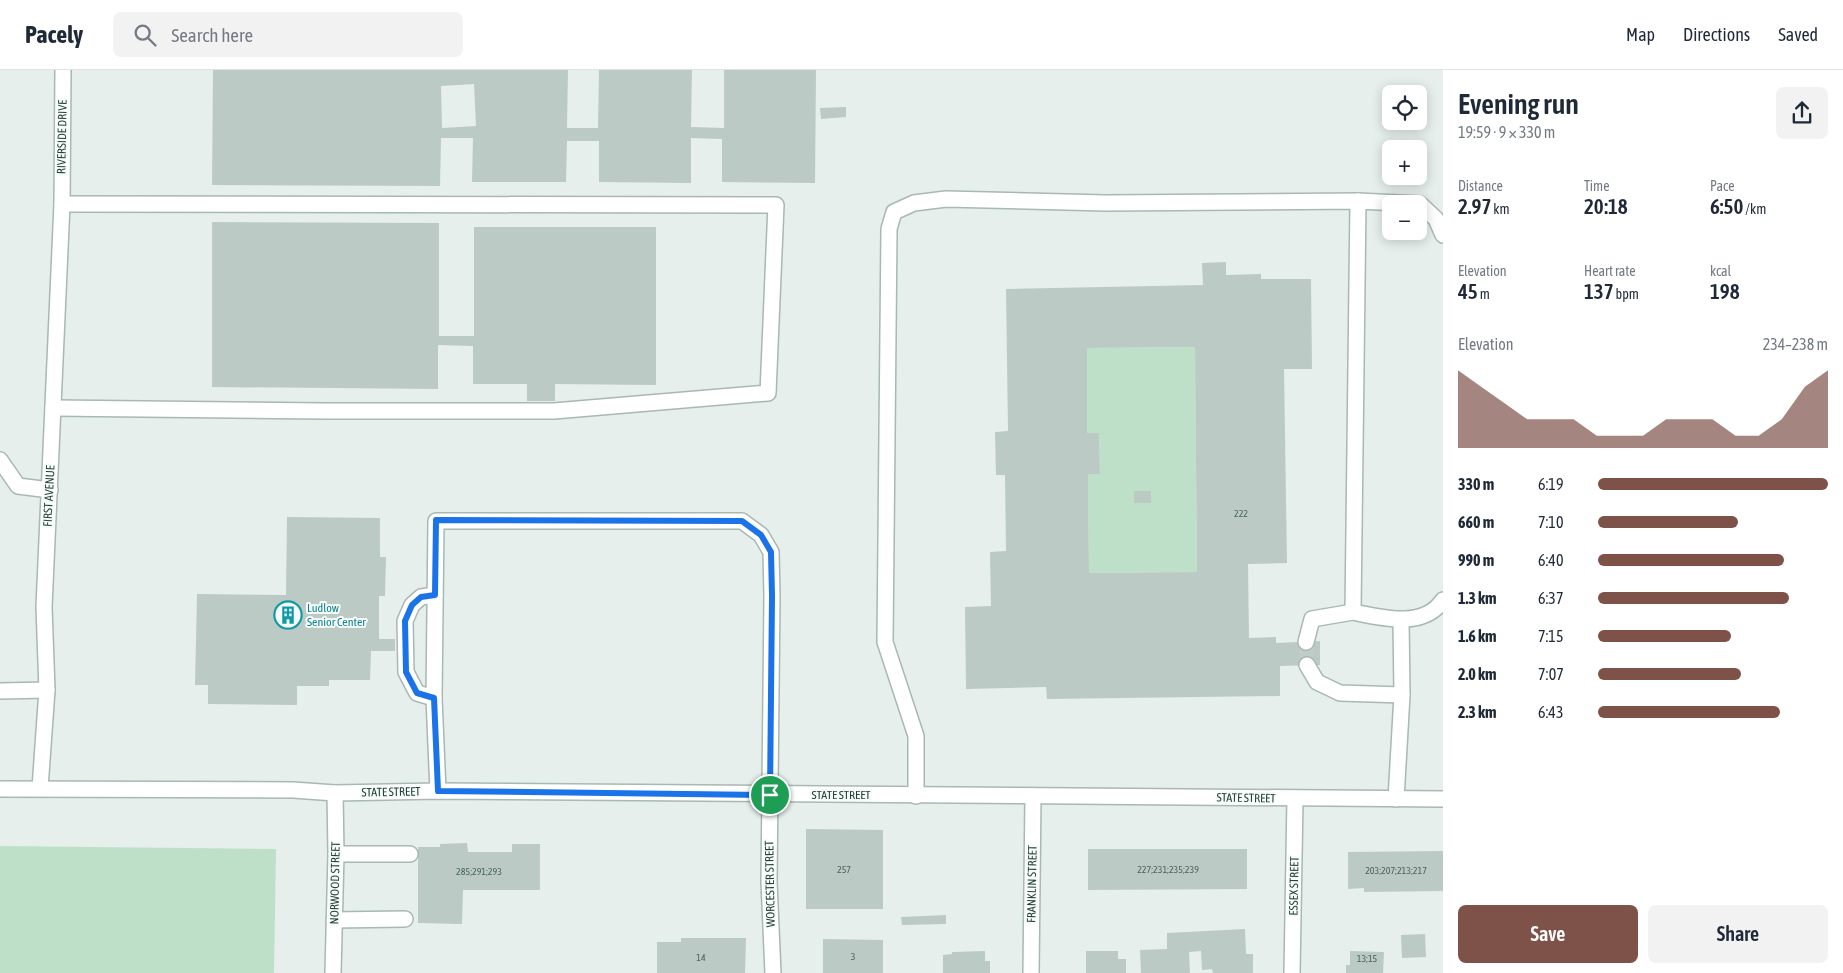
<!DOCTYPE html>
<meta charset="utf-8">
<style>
body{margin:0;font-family:"Asap Condensed",sans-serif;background:#f2f2f3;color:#1f2937;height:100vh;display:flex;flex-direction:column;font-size:19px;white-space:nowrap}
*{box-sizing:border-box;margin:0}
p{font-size:16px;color:#747a83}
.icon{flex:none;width:28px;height:28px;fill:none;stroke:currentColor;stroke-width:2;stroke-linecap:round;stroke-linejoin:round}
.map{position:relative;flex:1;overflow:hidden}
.details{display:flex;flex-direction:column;background:#fff;width:400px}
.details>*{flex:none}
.controls{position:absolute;left:1382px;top:15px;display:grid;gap:10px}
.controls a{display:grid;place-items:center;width:45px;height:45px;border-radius:8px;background:#fff;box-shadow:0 2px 12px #0003;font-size:25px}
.pin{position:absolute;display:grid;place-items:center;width:42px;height:42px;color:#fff;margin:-21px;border:2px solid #fff;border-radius:50%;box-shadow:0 1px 5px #0007}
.round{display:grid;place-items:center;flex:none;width:52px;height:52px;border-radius:8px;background:#f2f2f3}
.overview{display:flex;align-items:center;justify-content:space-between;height:85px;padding:0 15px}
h1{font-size:28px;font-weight:600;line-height:38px}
.metrics{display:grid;grid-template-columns:repeat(3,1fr);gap:8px;height:85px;padding:5px 15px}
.metrics div{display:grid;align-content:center}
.metrics b{font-size:21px;font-weight:600}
.metrics small{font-size:14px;font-weight:400}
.metrics p{font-size:14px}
.chart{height:140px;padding:10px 15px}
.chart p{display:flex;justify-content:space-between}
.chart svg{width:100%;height:90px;margin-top:5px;fill:#7f5249;opacity:.7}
.action{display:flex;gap:10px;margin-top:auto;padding:10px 15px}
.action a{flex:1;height:58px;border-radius:8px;background:#7f5249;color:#fff;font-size:20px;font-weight:600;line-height:58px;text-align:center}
.action a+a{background:#f2f2f3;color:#1f2937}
ul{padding:0 15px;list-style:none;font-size:16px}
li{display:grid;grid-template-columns:80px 60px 1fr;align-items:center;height:38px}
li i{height:12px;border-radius:6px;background:#7f5249}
header{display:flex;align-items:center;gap:30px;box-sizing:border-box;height:70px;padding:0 25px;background:#fff;border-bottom:1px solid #e0e1e3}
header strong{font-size:24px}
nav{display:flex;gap:28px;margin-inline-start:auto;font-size:18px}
.search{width:350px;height:45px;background:#f2f2f3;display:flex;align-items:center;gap:12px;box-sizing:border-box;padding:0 18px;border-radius:8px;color:#747a83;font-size:19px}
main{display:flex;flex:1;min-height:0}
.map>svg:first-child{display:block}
.green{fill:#bfe0c8}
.building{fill:#bbcac4;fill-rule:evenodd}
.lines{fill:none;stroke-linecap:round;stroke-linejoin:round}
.minor-tunnel{stroke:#bfccc8;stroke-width:15;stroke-dasharray:15 8;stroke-linecap:butt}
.minor-casing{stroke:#a8b8b2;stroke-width:18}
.minor{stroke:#fff;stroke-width:15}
.route-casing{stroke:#fff;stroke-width:10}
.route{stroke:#1a73e8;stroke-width:6}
.labels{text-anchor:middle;stroke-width:4;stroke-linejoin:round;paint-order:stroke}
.number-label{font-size:10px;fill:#4a645c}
.street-label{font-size:12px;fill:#24423a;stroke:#f7fbf9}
.culture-label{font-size:12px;fill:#0d838f;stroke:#f7fbf9;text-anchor:start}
</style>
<header>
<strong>Pacely</strong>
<div class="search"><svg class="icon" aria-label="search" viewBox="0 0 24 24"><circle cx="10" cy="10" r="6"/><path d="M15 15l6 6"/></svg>Search here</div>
<nav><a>Map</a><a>Directions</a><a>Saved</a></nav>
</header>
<main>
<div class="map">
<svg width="1443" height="903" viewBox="0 0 1443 903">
<rect width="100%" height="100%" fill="#e6efeb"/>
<g class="green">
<path d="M 1195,277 L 1197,502 L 1089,503 L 1088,404 L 1100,403 L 1099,364 L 1087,363 L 1087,278 Z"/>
<path d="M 0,776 L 276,779 L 274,903 L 0,903 Z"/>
</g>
<g class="building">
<path d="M 213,0 L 568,0 L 567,58 L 598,58 L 599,0 L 692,0 L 691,57 L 724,58 L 724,0 L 816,0 L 815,113 L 722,112 L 722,69 L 691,68 L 691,113 L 599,112 L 599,71 L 567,71 L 566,112 L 472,112 L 473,68 L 441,68 L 440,116 L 212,115 ZM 474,14 L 476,56 L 442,58 L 441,16 Z"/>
<path d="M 846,37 L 846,47 L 821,49 L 820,38 Z"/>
<path d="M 212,152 L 439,153 L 439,266 L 474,266 L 474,157 L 656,157 L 656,315 L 555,314 L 555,331 L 527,331 L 527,314 L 473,314 L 473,276 L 438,275 L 438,319 L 212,317 Z"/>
<path d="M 1226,192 L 1226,205 L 1261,204 L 1261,209 L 1311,209 L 1312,299 L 1284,299 L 1287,493 L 1248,494 L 1249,568 L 1276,567 L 1276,573 L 1320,571 L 1320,595 L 1280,596 L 1280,626 L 1047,629 L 1046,617 L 966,619 L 965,537 L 991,536 L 990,482 L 1006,481 L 1005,405 L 996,405 L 995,362 L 1008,361 L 1006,219 L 1203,215 L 1202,193 ZM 1195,277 L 1197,502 L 1089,503 L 1088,404 L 1100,404 L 1099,363 L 1087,363 L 1087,278 Z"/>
<rect x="1134" y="421" width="17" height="12"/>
<path d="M 287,447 L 380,448 L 380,487 L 386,487 L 385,526 L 379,526 L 379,569 L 395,569 L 395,581 L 371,581 L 370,610 L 329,610 L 329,616 L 297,616 L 297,635 L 208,634 L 208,615 L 195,615 L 197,524 L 286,525 Z"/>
<path d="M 806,759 L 883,760 L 883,839 L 806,839 Z"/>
<path d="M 467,773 L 468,782 L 512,782 L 512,774 L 540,774 L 540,820 L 463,820 L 462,854 L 418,853 L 418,777 L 440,777 L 440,774 Z"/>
<path d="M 1088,779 L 1247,779 L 1247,819 L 1088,820 Z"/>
<path d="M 1443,781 L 1443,821 L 1364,822 L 1364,818 L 1348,819 L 1348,782 Z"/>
<path d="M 946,845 L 946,854 L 902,855 L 901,847 Z"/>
<path d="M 1245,859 L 1246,884 L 1253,884 L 1253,903 L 1213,903 L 1212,899 L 1202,900 L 1201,881 L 1189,882 L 1190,903 L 1141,903 L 1140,880 L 1167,879 L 1167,863 Z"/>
<path d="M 1425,864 L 1426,887 L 1402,888 L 1401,865 Z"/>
<path d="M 681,868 L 746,868 L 745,903 L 657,903 L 657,872 L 681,872 Z"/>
<path d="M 823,869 L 883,870 L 883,903 L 823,903 Z"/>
<path d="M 985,881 L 985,891 L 990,891 L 990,903 L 943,903 L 943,885 L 952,884 L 952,882 Z"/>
<path d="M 1086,881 L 1118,881 L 1118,889 L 1126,889 L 1126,903 L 1086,903 Z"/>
<path d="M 1350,881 L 1384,882 L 1383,903 L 1346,903 L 1346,895 L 1350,895 Z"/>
</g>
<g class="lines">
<path class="minor-tunnel" d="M 1306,572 L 1307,595"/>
<g class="minor-casing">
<g id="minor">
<path d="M 1358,131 L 1353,542 C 1382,548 1424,559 1443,530"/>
<path d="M 53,338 L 324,341 L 554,341 L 768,323 L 776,135 L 62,134"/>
<path d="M 0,390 L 18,416 L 50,420"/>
<path d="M 1306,572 L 1312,549 L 1353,542"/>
<path d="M 1307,595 L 1317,612 L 1340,623 L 1402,625"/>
<path d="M 0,621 L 47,620"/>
<path d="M 434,628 L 417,623 L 406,602 L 405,551 L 412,535 L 421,527 L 435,525"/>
<path d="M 40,718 L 47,620 L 44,537 L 62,134 L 63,0"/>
<path d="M 0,719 L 293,720 L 335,723 L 438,721 L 1443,729"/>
<path d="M 438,721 L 434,628 L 436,451 L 742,451 L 761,465 L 771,482 L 772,526 L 769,812 L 773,903"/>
<path d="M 916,726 L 916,666 L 885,572 L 889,159 L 894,142 L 914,133 L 946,129 L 1106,133 L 1358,131 L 1420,134 L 1436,149 L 1443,165"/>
<path d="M 1396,729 L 1402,625 L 1401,550"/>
<path d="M 336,784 L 410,784"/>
<path d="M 334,850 L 405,849"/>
<path d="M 333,903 L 336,784 L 335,723"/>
<path d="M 1031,903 L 1033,726"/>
<path d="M 1292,903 L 1295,728"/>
</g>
</g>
<use href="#minor" class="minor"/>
</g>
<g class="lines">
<g class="route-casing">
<path id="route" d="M 436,450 L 742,451 L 761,465 L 771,482 L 772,526 L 770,725 L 438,721 L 434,628 L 417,623 L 406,602 L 405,551 L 412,535 L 421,527 L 435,525 Z"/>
</g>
<use href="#route" class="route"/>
</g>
<defs>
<g id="building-ring" transform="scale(1.4375)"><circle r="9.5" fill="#f7fbf9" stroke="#0f9aa8" stroke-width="1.5"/><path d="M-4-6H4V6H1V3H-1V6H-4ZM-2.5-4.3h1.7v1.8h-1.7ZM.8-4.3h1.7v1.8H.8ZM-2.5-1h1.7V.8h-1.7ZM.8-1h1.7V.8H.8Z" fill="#0f9aa8"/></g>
</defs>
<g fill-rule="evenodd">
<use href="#building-ring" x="288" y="545"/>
</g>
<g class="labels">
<g class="number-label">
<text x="1241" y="447">222</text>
<text x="844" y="803">257</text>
<text x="1168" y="803">227;231;235;239</text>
<text x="1396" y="804">203;207;213;217</text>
<text x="479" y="805">285;291;293</text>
<text x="853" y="890">3</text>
<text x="701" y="891">14</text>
<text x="1367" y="892">13;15</text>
</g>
<g class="street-label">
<text transform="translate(62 67) rotate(-89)" y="4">RIVERSIDE DRIVE</text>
<text transform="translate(49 426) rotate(-87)" y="4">FIRST AVENUE</text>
<text transform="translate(391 722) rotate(-1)" y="4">STATE STREET</text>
<text x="841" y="729">STATE STREET</text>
<text transform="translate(1246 728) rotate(1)" y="4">STATE STREET</text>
<text transform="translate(335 813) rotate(-89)" y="4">NORWOOD STREET</text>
<text transform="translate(770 814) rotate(-91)" y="4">WORCESTER STREET</text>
<text transform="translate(1032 814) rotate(-89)" y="4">FRANKLIN STREET</text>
<text transform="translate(1294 816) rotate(-89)" y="4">ESSEX STREET</text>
</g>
<g class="culture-label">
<text x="307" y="542">Ludlow<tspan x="307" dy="14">Senior Center</tspan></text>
</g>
</g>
</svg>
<div class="controls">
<a><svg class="icon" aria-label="locate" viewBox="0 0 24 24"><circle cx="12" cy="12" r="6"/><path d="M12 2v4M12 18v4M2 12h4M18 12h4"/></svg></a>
<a>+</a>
<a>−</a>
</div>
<div class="pin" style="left:770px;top:725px;background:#1e9e55"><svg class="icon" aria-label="arrive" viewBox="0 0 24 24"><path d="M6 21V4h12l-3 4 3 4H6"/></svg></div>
</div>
<section class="details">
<div class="overview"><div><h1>Evening run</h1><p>19:59 · 9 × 330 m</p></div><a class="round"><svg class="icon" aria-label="share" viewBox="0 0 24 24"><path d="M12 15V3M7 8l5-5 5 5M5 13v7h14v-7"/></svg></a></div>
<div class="metrics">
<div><p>Distance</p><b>2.97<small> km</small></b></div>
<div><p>Time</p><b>20:18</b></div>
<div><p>Pace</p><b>6:50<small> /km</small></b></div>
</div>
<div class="metrics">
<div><p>Elevation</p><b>45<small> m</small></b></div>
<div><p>Heart rate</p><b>137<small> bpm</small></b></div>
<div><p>kcal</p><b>198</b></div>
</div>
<div class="chart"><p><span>Elevation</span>234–238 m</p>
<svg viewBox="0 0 160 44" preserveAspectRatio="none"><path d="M0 44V6L10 14L20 22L30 30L40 30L50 30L60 38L70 38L80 38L90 30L100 30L110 30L120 38L130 38L140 30L150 14L160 6V44z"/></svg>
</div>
<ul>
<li><b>330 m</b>6:19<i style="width:100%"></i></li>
<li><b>660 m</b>7:10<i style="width:61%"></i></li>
<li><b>990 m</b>6:40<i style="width:81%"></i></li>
<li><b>1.3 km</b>6:37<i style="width:83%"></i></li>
<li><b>1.6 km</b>7:15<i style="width:58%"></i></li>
<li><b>2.0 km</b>7:07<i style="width:62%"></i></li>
<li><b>2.3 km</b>6:43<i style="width:79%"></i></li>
</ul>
<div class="action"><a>Save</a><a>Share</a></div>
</section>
</main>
